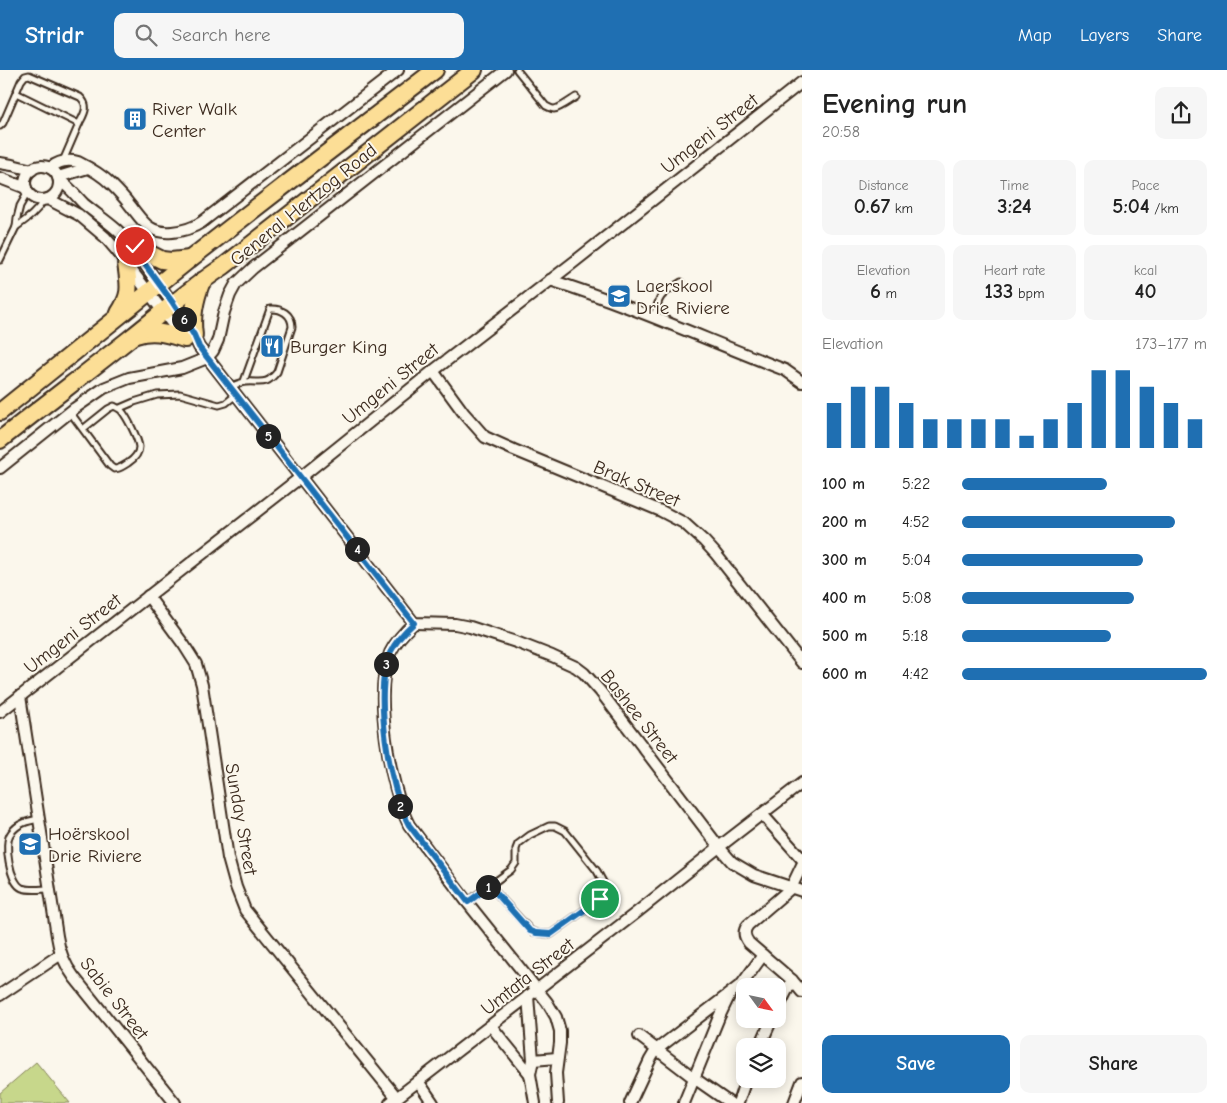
<!DOCTYPE html>
<meta charset="utf-8">
<style>
body{margin:0;font-family:"Comic Neue",sans-serif;background:#f6f6f6;color:#222;height:100vh;display:flex;flex-direction:column;font-size:19px;white-space:nowrap}
*{box-sizing:border-box;margin:0}
p{font-size:16px;color:#767676}
.icon{flex:none;width:28px;height:28px;fill:none;stroke:currentColor;stroke-width:2;stroke-linecap:round;stroke-linejoin:round}
.map{position:relative;flex:1;overflow:hidden}
.sheet{display:flex;flex-direction:column;background:#fff;width:425px}
.sheet>*{flex:none}
.needle{width:32px;rotate:123deg}
.fabs{position:absolute;left:736px;top:908px;display:grid;gap:10px}
.fabs a{display:grid;place-items:center;width:50px;height:50px;border-radius:10px;background:#fff;box-shadow:0 2px 12px #0003;font-size:25px}
.pin{position:absolute;display:grid;place-items:center;width:42px;height:42px;color:#fff;margin:-21px;border:2px solid #fff;border-radius:50%;box-shadow:0 1px 5px #0007}
.km{position:absolute;width:25px;height:25px;margin:-12px;border-radius:50%;background:#222;color:#fff;font-size:14px;line-height:25px;text-align:center}
.round{display:grid;place-items:center;flex:none;width:52px;height:52px;border-radius:10px;background:#f6f6f6}
.overview{display:flex;align-items:center;justify-content:space-between;height:85px;padding:0 20px}
h1{font-size:28px;font-weight:600;line-height:38px}
.stats{display:grid;grid-template-columns:repeat(3,1fr);gap:8px;height:85px;padding:5px 20px}
.stats div{display:grid;align-content:center;border-radius:10px;background:#f6f6f6;text-align:center}
.stats b{font-size:21px;font-weight:600}
.stats small{font-size:14px;font-weight:400}
.stats p{font-size:14px}
.chart{height:140px;padding:10px 20px}
.chart p{display:flex;justify-content:space-between}
.chart svg{width:100%;height:90px;margin-top:5px;stroke:#1f6fb2;stroke-width:6}
.primary-button{display:flex;gap:10px;margin-top:auto;padding:10px 20px}
.primary-button a{flex:1;height:58px;border-radius:10px;background:#1f6fb2;color:#fff;font-size:20px;font-weight:600;line-height:58px;text-align:center}
.primary-button a+a{background:#f6f6f6;color:#222}
ul{padding:0 20px;list-style:none;font-size:16px}
li{display:grid;grid-template-columns:80px 60px 1fr;align-items:center;height:38px}
li i{height:12px;border-radius:6px;background:#1f6fb2}
header{display:flex;align-items:center;gap:30px;box-sizing:border-box;height:70px;padding:0 25px;background:#1f6fb2;color:#fff}
header strong{font-size:24px}
nav{display:flex;gap:28px;margin-inline-start:auto;font-size:18px}
.search{width:350px;height:45px;background:#f6f6f6;display:flex;align-items:center;gap:12px;box-sizing:border-box;padding:0 18px;border-radius:10px;color:#767676;font-size:19px}
main{display:flex;flex:1;min-height:0}
.map>svg:first-child{display:block}
.green{fill:#c7d78b;stroke:#818054}
.lines{fill:none;stroke-linecap:round;stroke-linejoin:round}
.lane-casing{stroke:#3b2a1e;stroke-width:9}
.street-casing{stroke:#3b2a1e;stroke-width:14}
.primary-casing{stroke:#3b2a1e;stroke-width:20}
.lane{stroke:#fbf7ec;stroke-width:5}
.street{stroke:#fbf7ec;stroke-width:10}
.primary{stroke:#fcde96;stroke-width:16}
.route-casing{stroke:#fff;stroke-width:10}
.route{stroke:#1f6fb2;stroke-width:6}
.labels{text-anchor:middle;stroke-width:4;stroke-linejoin:round;paint-order:stroke}
.poi-label{font-size:19px;fill:#3b2a1e;stroke:#fbf7ec;text-anchor:start}
.street-label{font-size:19px;fill:#3b2a1e;stroke:#fbf7ec}
</style>
<header>
<strong>Stridr</strong>
<div class="search"><svg class="icon" aria-label="search" viewBox="0 0 24 24"><circle cx="10" cy="10" r="6"/><path d="M15 15l6 6"/></svg>Search here</div>
<nav><a>Map</a><a>Layers</a><a>Share</a></nav>
</header>
<main>
<div class="map">
<svg width="802" height="1033" viewBox="0 0 802 1033">
<rect width="100%" height="100%" fill="#fbf7ec"/>
<filter id="ink" filterUnits="userSpaceOnUse"><feTurbulence type="fractalNoise" baseFrequency=".02" numOctaves="2"/><feDisplacementMap in="SourceGraphic" scale="10" xChannelSelector="R" yChannelSelector="G"/><feConvolveMatrix kernelMatrix="1 2 1 2 8 2 1 2 1" color-interpolation-filters="sRGB"/></filter>
<g filter="url(#ink)">
<path class="green" d="M 36,992 L 70,1033 L 0,1033 L 0,1023 Z"/>
<g class="lines">
<g class="lane-casing">
<g id="lane">
<path d="M 517,0 L 546,36 C 549,37 551,39 554,39 C 559,39 571,30 576,27"/>
<path d="M 16,23 L 79,54 L 63,91"/>
<path d="M 0,56 L 3,53 L 21,11 L 25,6 L 29,5 L 80,27 C 90,36 84,44 79,54"/>
<path d="M 16,157 C 27,149 37,142 44,130"/>
<path d="M 0,190 L 16,157 L 17,148 L 20,136 L 28,122"/>
<path d="M 654,247 C 659,224 662,224 681,212"/>
<path d="M 230,317 C 235,315 241,312 246,312 C 261,311 266,316 277,302 L 292,257 C 292,244 281,238 270,239 L 244,311"/>
<path d="M 120,338 L 134,332 L 157,325 L 180,324 L 219,335 L 226,333 L 236,325"/>
<path d="M 70,342 L 110,396 L 114,399 C 120,399 123,396 128,393 C 134,389 139,384 139,377 C 138,368 127,347 121,340 C 118,338 118,338 114,336 L 108,339 L 83,359"/>
<path d="M 39,749 C 28,751 18,753 11,763 C 3,773 10,813 22,818 C 30,821 41,819 50,819"/>
<path d="M 467,832 L 511,800 L 516,793 L 516,779 L 518,774 L 530,765 L 549,756 L 555,756 L 565,761 L 597,801 L 603,812 L 603,820 L 600,829 L 551,864 C 544,864 537,864 531,861 L 490,816"/>
</g>
</g>
<g class="street-casing">
<g id="street">
<path d="M 0,93 L 12,95 L 32,100"/>
<circle cx="42" cy="113" r="17"/>
<path d="M 50,98 C 59,91 67,89 78,92 C 88,97 103,106 111,114 C 117,120 124,127 129,134 C 143,151 148,164 172,162 C 183,161 193,158 202,152 L 398,0"/>
<path d="M 58,107 L 88,98"/>
<path d="M 0,108 L 26,118"/>
<path d="M 59,110 C 71,118 75,125 84,134 C 95,143 107,151 117,160 C 133,174 143,192 155,209 C 171,231 188,252 199,277 L 414,553 L 455,554 L 470,557 L 516,572 L 552,586 L 576,597 L 584,603 L 600,621 L 719,777 L 732,792 L 754,805 L 802,821"/>
<path d="M 48,129 L 79,145 L 105,167 L 117,181 L 183,268"/>
<path d="M 550,210 C 630,235 707,270 785,300 L 802,312"/>
<path d="M 433,301 L 463,342 L 485,367 L 514,380 L 661,441 L 684,453 L 704,471 L 715,483 L 802,593"/>
<path d="M 0,398 L 75,338 L 104,318 L 129,308 L 182,298 L 207,288 L 213,281 L 218,270 L 224,242 L 230,225 L 236,214 L 253,198 L 506,0"/>
<path d="M 148,526 L 184,575 L 196,594 L 202,615 L 228,788 L 236,817 L 245,840 L 397,1028"/>
<path d="M 414,553 C 405,561 396,571 390,583 C 373,622 390,718 409,755 L 467,832 L 547,932 L 556,947 L 560,961 L 560,973 L 556,1003 L 558,1033"/>
<path d="M 20,626 L 57,866 C 59,881 65,895 74,907 L 175,1033"/>
<path d="M 0,642 L 301,407 L 433,301 L 574,192 L 802,12"/>
<path d="M 762,744 L 802,789"/>
<path d="M 802,795 L 791,818 L 748,855 C 743,861 744,867 749,873 L 792,910 L 802,922"/>
<path d="M 0,925 L 61,884"/>
<path d="M 528,926 L 533,990 L 530,1004 L 535,1033"/>
<path d="M 778,938 L 792,910"/>
<path d="M 491,956 L 530,1004"/>
<path d="M 639,966 L 694,1008 L 730,1033"/>
<path d="M 760,976 L 772,949"/>
<path d="M 533,990 L 557,988"/>
<path d="M 418,1011 L 433,1033"/>
<path d="M 390,1033 L 636,843 L 719,777 L 802,713"/>
<path d="M 630,1033 L 650,990 L 656,980 L 742,914 L 763,885"/>
<path d="M 684,1033 L 719,947 L 730,924"/>
<path d="M 738,1033 L 746,1009"/>
<path d="M 794,1033 L 802,1012"/>
</g>
</g>
<g class="primary-casing">
<g id="primary">
<path d="M 130,174 L 162,190 L 171,191 L 190,189"/>
<path d="M 119,243 C 132,223 129,216 126,193"/>
<path d="M 136,265 C 154,259 167,264 185,269"/>
<path d="M 194,265 C 191,246 195,229 202,211"/>
<path d="M 0,342 L 190,189 L 289,112 L 435,0"/>
<path d="M 0,370 C 44,335 89,301 133,266 C 163,242 192,217 224,196 L 474,0"/>
</g>
</g>
<use href="#lane" class="lane"/>
<use href="#street" class="street"/>
<use href="#primary" class="primary"/>
</g>
</g>
<g class="lines" filter="url(#ink)">
<g class="route-casing">
<path id="route" d="M 135,176 L 130,174 L 173,233 L 194,265 L 199,277 L 414,553 C 405,561 396,571 390,583 C 373,621 389,718 409,755 L 468,832 L 490,816 L 530,861 L 536,863 L 551,864 L 600,829"/>
</g>
<use href="#route" class="route"/>
</g>
<defs>
<g id="building-square" transform="scale(1.25)"><rect x="-9" y="-9" width="18" height="18" rx="4" fill="#1f6fb2" stroke="#fbf7ec"/><path d="M-4-6H4V6H1V3H-1V6H-4ZM-2.5-4.3h1.7v1.8h-1.7ZM.8-4.3h1.7v1.8H.8ZM-2.5-1h1.7V.8h-1.7ZM.8-1h1.7V.8H.8Z" fill="#fff"/></g>
<g id="school-square" transform="scale(1.25)"><rect x="-9" y="-9" width="18" height="18" rx="4" fill="#1f6fb2" stroke="#fbf7ec"/><path d="M0-5L7-2L0 1L-7-2ZM-4 1L0 2.5L4 1V4Q0 6-4 4Z" fill="#fff"/></g>
<g id="restaurant-square" transform="scale(1.25)"><rect x="-9" y="-9" width="18" height="18" rx="4" fill="#1f6fb2" stroke="#fbf7ec"/><path d="M-5-6h1v4h1v-4h1v4h1v-4h1v5L-1.5 .5V6h-2V.5L-5-1ZM5-6V6H3V1.5H1.5Q1.5-4 5-6Z" fill="#fff"/></g>
</defs>
<g fill-rule="evenodd">
<use href="#building-square" x="135" y="49"/>
<use href="#school-square" x="619" y="226"/>
<use href="#restaurant-square" x="272" y="276"/>
<use href="#school-square" x="30" y="774"/>
</g>
<g class="labels">
<g class="poi-label">
<text x="152" y="45">River Walk<tspan x="152" dy="22">Center</tspan></text>
<text x="636" y="222">Laerskool<tspan x="636" dy="22">Drie Riviere</tspan></text>
<text x="290" y="283">Burger King</text>
<text x="48" y="770">Hoërskool<tspan x="48" dy="22">Drie Riviere</tspan></text>
</g>
<g class="street-label">
<text transform="translate(709 63) rotate(-38)" y="7">Umgeni Street</text>
<text transform="translate(303 134) rotate(-39)" y="7">General Hertzog Road</text>
<text transform="translate(390 313) rotate(-39)" y="7">Umgeni Street</text>
<text transform="translate(637 413) rotate(23)" y="7">Brak Street</text>
<text transform="translate(72 563) rotate(-38)" y="7">Umgeni Street</text>
<text transform="translate(640 646) rotate(52)" y="7">Bashee Street</text>
<text transform="translate(242 749) rotate(80)" y="7">Sunday Street</text>
<text transform="translate(527 906) rotate(-38)" y="7">Umtata Street</text>
<text transform="translate(115 928) rotate(52)" y="7">Sabie Street</text>
</g>
</g>
</svg>
<div class="fabs">
<a><svg class="needle" viewBox="-14 -14 28 28"><path d="M0-13l5 13h-10z" fill="#e53935"/><path d="M0 13l5-13h-10z" fill="#767676"/></svg></a>
<a><svg class="icon" aria-label="layers" viewBox="0 0 24 24"><path d="M12 4l9 5-9 5-9-5zM3 14l9 5 9-5"/></svg></a>
</div>
<div class="pin" style="left:600px;top:829px;background:#1e9e55"><svg class="icon" aria-label="arrive" viewBox="0 0 24 24"><path d="M6 21V4h12l-3 4 3 4H6"/></svg></div>
<div class="pin" style="left:135px;top:176px;background:#d93025"><svg class="icon" aria-label="check" viewBox="0 0 24 24"><path d="M5 12l5 5 9-10"/></svg></div>
<b class="km" style="left:488px;top:817px">1</b>
<b class="km" style="left:400px;top:736px">2</b>
<b class="km" style="left:386px;top:594px">3</b>
<b class="km" style="left:357px;top:479px">4</b>
<b class="km" style="left:268px;top:366px">5</b>
<b class="km" style="left:184px;top:249px">6</b>
</div>
<section class="sheet">
<div class="overview"><div><h1>Evening run</h1><p>20:58</p></div><a class="round"><svg class="icon" aria-label="share" viewBox="0 0 24 24"><path d="M12 15V3M7 8l5-5 5 5M5 13v7h14v-7"/></svg></a></div>
<div class="stats">
<div><p>Distance</p><b>0.67<small> km</small></b></div>
<div><p>Time</p><b>3:24</b></div>
<div><p>Pace</p><b>5:04<small> /km</small></b></div>
</div>
<div class="stats">
<div><p>Elevation</p><b>6<small> m</small></b></div>
<div><p>Heart rate</p><b>133<small> bpm</small></b></div>
<div><p>kcal</p><b>40</b></div>
</div>
<div class="chart"><p><span>Elevation</span>173–177 m</p>
<svg viewBox="0 0 160 44" preserveAspectRatio="none"><path d="M5 44V22M15 44V14M25 44V14M35 44V22M45 44V30M55 44V30M65 44V30M75 44V30M85 44V38M95 44V30M105 44V22M115 44V6M125 44V6M135 44V14M145 44V22M155 44V30"/></svg>
</div>
<ul>
<li><b>100 m</b>5:22<i style="width:59%"></i></li>
<li><b>200 m</b>4:52<i style="width:87%"></i></li>
<li><b>300 m</b>5:04<i style="width:74%"></i></li>
<li><b>400 m</b>5:08<i style="width:70%"></i></li>
<li><b>500 m</b>5:18<i style="width:61%"></i></li>
<li><b>600 m</b>4:42<i style="width:100%"></i></li>
</ul>
<div class="primary-button"><a>Save</a><a>Share</a></div>
</section>
</main>
